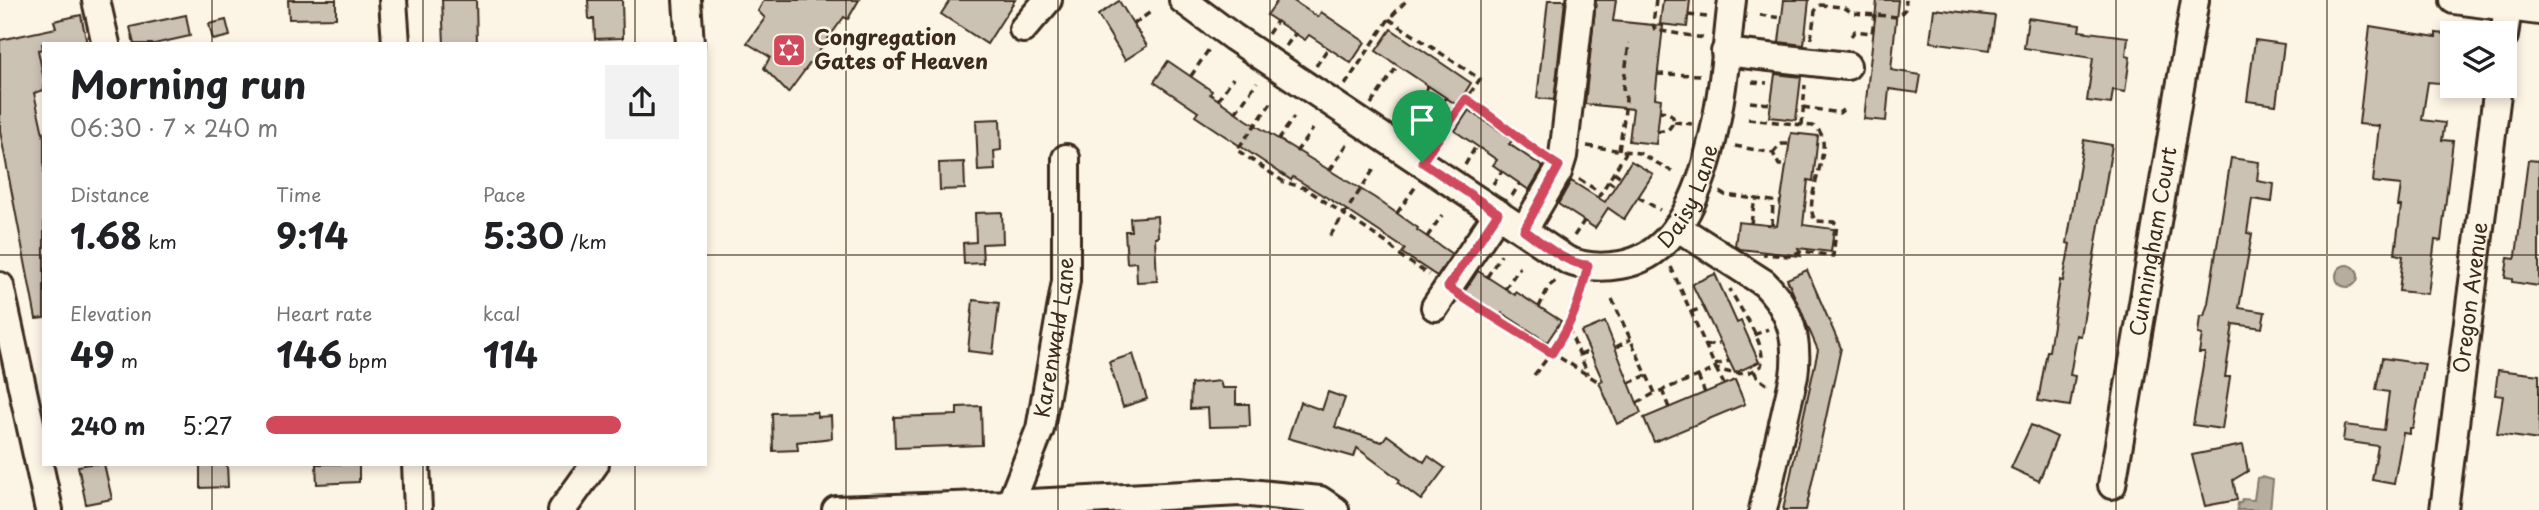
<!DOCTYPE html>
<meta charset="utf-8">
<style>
body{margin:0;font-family:"Playpen Sans",sans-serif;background:#f2f2f2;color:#202124;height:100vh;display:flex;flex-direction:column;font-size:26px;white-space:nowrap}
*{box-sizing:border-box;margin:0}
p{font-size:23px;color:#757577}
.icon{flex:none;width:38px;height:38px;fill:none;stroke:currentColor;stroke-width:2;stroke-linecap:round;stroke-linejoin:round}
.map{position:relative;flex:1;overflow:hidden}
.panel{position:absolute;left:42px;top:42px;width:665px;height:424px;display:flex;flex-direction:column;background:#fff;border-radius:0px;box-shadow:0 4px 10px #0003}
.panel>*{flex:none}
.controls{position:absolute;left:2440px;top:21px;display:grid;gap:14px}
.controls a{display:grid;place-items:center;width:77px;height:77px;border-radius:0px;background:#fff;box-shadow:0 4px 10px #0003;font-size:35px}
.pin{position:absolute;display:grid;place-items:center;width:60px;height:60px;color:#fff;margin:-72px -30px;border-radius:50% 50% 50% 0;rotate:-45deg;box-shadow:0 0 7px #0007}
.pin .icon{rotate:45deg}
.round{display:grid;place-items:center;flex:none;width:74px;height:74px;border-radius:0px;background:#f2f2f2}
.headline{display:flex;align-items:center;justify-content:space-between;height:119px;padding:0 28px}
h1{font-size:38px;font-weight:700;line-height:52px}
.figures{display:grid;grid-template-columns:repeat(3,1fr);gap:10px;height:119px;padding:7px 28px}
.figures div{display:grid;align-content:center}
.figures b{font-size:35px;font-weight:700}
.figures small{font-size:19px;font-weight:400}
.figures p{font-size:19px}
ul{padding:0 28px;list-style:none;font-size:23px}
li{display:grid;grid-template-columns:112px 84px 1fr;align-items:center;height:52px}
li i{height:18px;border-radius:9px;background:#d1495b}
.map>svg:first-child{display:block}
.water{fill:#b7ad9e;stroke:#85796b;stroke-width:2}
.building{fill:#ccc2b3;stroke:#3b2a1e;stroke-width:2}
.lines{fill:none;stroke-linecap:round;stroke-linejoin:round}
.minor-casing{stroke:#3b2a1e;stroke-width:32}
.path{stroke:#3b2a1e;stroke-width:3.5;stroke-dasharray:7 5;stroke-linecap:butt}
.minor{stroke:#fcf5e5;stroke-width:26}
.route-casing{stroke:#fff;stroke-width:14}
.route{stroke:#d1495b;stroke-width:9}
.grid{fill:none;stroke:#3b2a1e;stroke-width:2;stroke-opacity:0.55}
.labels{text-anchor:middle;stroke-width:5;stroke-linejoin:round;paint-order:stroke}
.poi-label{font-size:21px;font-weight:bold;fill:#3b2a1e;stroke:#fcf5e5;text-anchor:start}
.street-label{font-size:21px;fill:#3b2a1e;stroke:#fcf5e5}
</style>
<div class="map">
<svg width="2539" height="510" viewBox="0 0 2539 510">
<rect width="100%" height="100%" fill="#fcf5e5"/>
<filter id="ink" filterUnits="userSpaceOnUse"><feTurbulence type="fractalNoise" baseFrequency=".0143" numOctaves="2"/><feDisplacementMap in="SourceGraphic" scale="14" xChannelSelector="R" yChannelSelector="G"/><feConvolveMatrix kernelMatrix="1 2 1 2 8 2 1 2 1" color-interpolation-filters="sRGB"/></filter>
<g filter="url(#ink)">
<g class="water">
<circle cx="2347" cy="276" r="11"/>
<path d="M 2261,477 L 2273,480 L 2270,510 L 2237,510 L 2238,503 L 2241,503 L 2242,499 L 2254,500 L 2257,478 Z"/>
</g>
<g class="building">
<path d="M 288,0 L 336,0 L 336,18 L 289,19 Z"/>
<path d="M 442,0 L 476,0 L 477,44 L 444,44 Z"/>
<path d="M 588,0 L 622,0 L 623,38 L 595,39 L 594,19 L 589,19 Z"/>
<path d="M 764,0 L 859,0 L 848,19 L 844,17 L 788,93 L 764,68 L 770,57 L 747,43 L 765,18 L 758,11 Z"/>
<path d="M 950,0 L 1015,0 L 987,44 L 941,14 Z"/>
<path d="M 1278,0 L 1292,0 L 1318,17 L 1321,12 L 1365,42 L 1351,63 L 1309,35 L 1305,40 L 1267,15 Z"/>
<path d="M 1548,0 L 1565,0 L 1554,100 L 1537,98 Z"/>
<path d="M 1596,0 L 1616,0 L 1613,21 L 1663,26 L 1655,98 L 1661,99 L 1656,144 L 1629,141 L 1633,109 L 1585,104 Z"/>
<path d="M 1663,0 L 1690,0 L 1687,27 L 1660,24 Z"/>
<path d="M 1784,0 L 1809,0 L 1804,45 L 1779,42 Z"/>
<path d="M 1877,0 L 1898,0 L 1891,70 L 1921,75 L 1918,93 L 1889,89 L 1886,121 L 1864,119 Z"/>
<path d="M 1119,1 L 1147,46 L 1125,60 L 1098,15 Z"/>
<path d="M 1934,9 L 1995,16 L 1990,50 L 1930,42 Z"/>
<path d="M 81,15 L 87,44 L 42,44 L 43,49 L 38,50 L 44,80 L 44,90 L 34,93 L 44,138 L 44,318 L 36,319 L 0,131 L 0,40 L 56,28 L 54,21 Z"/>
<path d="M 186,15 L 190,36 L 154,44 L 134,44 L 130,27 Z"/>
<path d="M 2028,18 L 2080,25 L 2079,31 L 2128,37 L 2126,56 L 2130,57 L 2125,92 L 2113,90 L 2111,104 L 2087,101 L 2093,58 L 2024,48 Z"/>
<path d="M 226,20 L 230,36 L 213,40 L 209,24 Z"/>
<path d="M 2370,26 L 2436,37 L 2436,33 L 2452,35 L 2452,84 L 2428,82 L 2422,120 L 2445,123 L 2442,140 L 2453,141 L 2441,241 L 2435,240 L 2428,294 L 2399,291 L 2403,256 L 2395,254 L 2401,206 L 2398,206 L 2401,185 L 2373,182 L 2379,126 L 2359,124 Z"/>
<path d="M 1391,29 L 1471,83 L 1457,105 L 1376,51 Z"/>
<path d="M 2255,40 L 2284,44 L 2276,105 L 2247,101 Z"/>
<path d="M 1168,61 L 1212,91 L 1210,94 L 1247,120 L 1375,198 L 1418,228 L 1417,230 L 1452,254 L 1437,276 L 1402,253 L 1405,249 L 1339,205 L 1293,177 L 1291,180 L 1195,116 L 1198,112 L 1154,82 Z"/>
<path d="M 1775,74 L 1801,77 L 1796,120 L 1769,117 Z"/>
<path d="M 1469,110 L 1513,140 L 1509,144 L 1543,167 L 1529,190 L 1493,165 L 1497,160 L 1455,131 Z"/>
<path d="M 1000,119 L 1001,150 L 994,151 L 995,170 L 978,171 L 976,120 Z"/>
<path d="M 1791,133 L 1818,136 L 1813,181 L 1808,180 L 1803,225 L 1834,229 L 1831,252 L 1798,248 L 1801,256 L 1740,249 L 1735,246 L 1738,222 L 1777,226 Z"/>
<path d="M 2084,140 L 2112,145 L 2081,336 L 2077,335 L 2070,375 L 2075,376 L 2070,406 L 2038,401 L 2047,351 L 2049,351 L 2060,280 L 2063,281 L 2070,244 L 2067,243 Z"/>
<path d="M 2231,158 L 2259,162 L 2257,181 L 2274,184 L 2272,202 L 2252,199 L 2247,233 L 2252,234 L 2239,308 L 2265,312 L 2262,328 L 2233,324 L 2225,377 L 2230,377 L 2222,429 L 2193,425 L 2205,353 L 2199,353 L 2202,335 L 2198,334 L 2200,316 L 2204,316 L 2208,303 Z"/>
<path d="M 2528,160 L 2539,161 L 2539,286 L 2512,282 L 2512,279 L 2505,278 L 2508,258 L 2515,259 L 2516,256 Z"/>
<path d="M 1631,161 L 1653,174 L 1624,219 L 1608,208 L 1595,228 L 1558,204 L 1571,181 L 1605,202 Z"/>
<path d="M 964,162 L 965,189 L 940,190 L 939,163 Z"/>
<path d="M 1002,212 L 1003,243 L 982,244 L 983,263 L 964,264 L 963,243 L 976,242 L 975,213 Z"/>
<path d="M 1157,216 L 1158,237 L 1155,237 L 1157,281 L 1137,282 L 1136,262 L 1127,263 L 1125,231 L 1131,231 L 1130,218 Z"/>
<path d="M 1807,270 L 1841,348 L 1806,510 L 1783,510 L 1818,350 L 1787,279 Z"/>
<path d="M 1478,271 L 1515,295 L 1516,292 L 1561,321 L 1547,342 L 1502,313 L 1499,317 L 1463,294 Z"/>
<path d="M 1715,274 L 1737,323 L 1741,321 L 1759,362 L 1735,373 L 1692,284 Z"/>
<path d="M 973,300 L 999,303 L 993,354 L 968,351 Z"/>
<path d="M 1605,322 L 1641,413 L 1617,424 L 1599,382 L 1603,381 L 1581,332 Z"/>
<path d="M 1133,354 L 1147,399 L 1123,407 L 1109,362 Z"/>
<path d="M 2382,358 L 2425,364 L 2413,428 L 2410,428 L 2410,434 L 2403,433 L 2394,484 L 2372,480 L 2378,446 L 2343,441 L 2345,425 L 2384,430 L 2389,392 L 2376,390 Z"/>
<path d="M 2498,370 L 2539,375 L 2539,440 L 2497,434 L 2503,396 L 2495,395 Z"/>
<path d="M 1735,380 L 1745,404 L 1654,442 L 1644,418 Z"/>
<path d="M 1220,381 L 1222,388 L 1236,388 L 1236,404 L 1249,404 L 1250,426 L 1209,427 L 1208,408 L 1190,409 L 1191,384 Z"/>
<path d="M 1328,392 L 1345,398 L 1335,427 L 1382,442 L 1387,435 L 1424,462 L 1428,456 L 1445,468 L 1421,500 L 1398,483 L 1400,480 L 1357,448 L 1354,457 L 1288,438 L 1300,402 L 1322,410 Z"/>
<path d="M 981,406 L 982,445 L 895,448 L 894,417 L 957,415 L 957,407 Z"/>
<path d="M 817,412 L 817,417 L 831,416 L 832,438 L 797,442 L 798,450 L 773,451 L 772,413 Z"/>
<path d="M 2031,425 L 2057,437 L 2039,481 L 2011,468 Z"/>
<path d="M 2243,445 L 2248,471 L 2233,480 L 2237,500 L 2205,506 L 2192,455 Z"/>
<path d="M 90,464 L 104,464 L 112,499 L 86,504 L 78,466 Z"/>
<path d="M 200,464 L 227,464 L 228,487 L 200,488 Z"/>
<path d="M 316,464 L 359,464 L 359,482 L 317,484 Z"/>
</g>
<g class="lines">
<g class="minor-casing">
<g id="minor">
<path d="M 96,0 L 106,44"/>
<path d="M 393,0 L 396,44"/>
<path d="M 687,0 L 690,44"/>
<path id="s1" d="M 1183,0 L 1233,37 L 1567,260 C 1583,267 1602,268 1620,265 C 1716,250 1723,74 1732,0"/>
<path d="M 2454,0 L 2539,11"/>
<path d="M 1023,29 L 1048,0"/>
<path d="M 2504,36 L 2509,0"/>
<path d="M 1725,52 L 1847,66"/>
<path d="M 1677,227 L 1764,283 C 1790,308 1799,340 1794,376 L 1763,510"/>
<path d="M 1524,230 L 1558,172 L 1563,156 L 1581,0"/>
<path d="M 0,286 L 49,510"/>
<path d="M 1435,307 L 1498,213"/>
<path d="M 416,464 L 418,510"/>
<path id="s2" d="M 2112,485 L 2195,0"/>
<path d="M 562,510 L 595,464"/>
<path d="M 836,510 L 1012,504 L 1240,492 L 1320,500 L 1335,510"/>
<path id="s3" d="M 1008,510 L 1040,429 L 1066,281 L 1066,158"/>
<path id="s4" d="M 2444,510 L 2498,86"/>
</g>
</g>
<g class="path">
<path d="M 1656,0 L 1653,24 L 1655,30 L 1704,38"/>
<path d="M 1688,15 L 1707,17"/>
<path d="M 1760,15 L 1782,18"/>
<path d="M 1389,19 L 1480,79 L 1436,143"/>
<path d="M 1134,24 L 1152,11"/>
<path d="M 1268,34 L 1277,21"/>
<path d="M 1851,36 L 1855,31 L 1872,33 L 1875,15"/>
<path d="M 1811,39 L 1815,11 L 1820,5 L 1843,7 L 1853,13 L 1898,17 L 1905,9 L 1906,0"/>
<path d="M 1286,46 L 1295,34"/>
<path d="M 1316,66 L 1328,48"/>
<path d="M 1657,74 L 1700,75"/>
<path d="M 1191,76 L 1209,49"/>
<path d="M 1752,82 L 1767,83"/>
<path d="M 1345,85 L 1389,19 L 1407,0"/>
<path d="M 1428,85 L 1424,95 L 1429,103 L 1440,104 L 1446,98"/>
<path d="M 1466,99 L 1504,124 L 1521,141 L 1540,154"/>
<path d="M 1218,100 L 1233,78"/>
<path d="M 1750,102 L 1771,104"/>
<path d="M 1271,103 L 1237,150 L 1284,182 L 1305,188 L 1388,244 L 1402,257 L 1429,275"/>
<path d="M 1371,104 L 1398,65"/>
<path d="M 1803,107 L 1839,113 L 1843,110"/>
<path d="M 1236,112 L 1257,82"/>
<path d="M 1748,119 L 1813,126 C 1842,140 1798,201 1816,221 L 1834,222 L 1837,224 L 1833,256 L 1802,251 L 1789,256 L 1763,254"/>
<path d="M 1674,122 L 1692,124"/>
<path d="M 1802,125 L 1805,85"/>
<path d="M 1410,130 L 1429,103"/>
<path d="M 1657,132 L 1668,130 L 1674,122 C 1674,114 1667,111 1659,111"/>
<path d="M 1278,140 L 1294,117"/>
<path d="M 1587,146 L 1639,153 L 1677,174"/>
<path d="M 1735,146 L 1773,153 L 1779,165 L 1787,165"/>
<path d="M 1619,150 L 1624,119 L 1626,99 L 1623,88 L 1629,43"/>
<path d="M 1296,152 L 1313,129"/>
<path d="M 1773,153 L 1781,144 L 1790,144"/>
<path d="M 1465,165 L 1476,146"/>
<path d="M 1330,170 L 1348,143"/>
<path d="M 1614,172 L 1621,177"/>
<path d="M 1579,179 L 1601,193"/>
<path d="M 1608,181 L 1615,186"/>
<path d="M 1493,184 L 1502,171"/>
<path d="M 1720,192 L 1725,195 L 1780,202"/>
<path d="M 1512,196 L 1520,183"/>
<path d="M 1638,197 L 1660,210"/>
<path d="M 1598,198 L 1627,151"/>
<path d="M 1397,213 L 1416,186"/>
<path d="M 1751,223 L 1755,198"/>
<path d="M 1772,226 L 1773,201"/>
<path d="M 1330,236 L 1374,169"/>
<path d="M 1574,236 L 1584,221"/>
<path d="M 1427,237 L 1442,215"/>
<path d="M 1671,267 L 1716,369 C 1733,374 1746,377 1761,366 C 1768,344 1739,309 1730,289"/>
<path d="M 1487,277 L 1501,255"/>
<path d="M 1505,289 L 1520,267"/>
<path d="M 1612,299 L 1655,393 L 1716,369 L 1724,384"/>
<path d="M 1468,301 L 1599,382"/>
<path d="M 1539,307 L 1549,286 L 1557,280"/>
<path d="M 1691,312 L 1702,308"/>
<path d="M 1568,328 L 1588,374"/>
<path d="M 1754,335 L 1768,329"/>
<path d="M 1706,346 L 1719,343"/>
<path d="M 1616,347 L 1631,339"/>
<path d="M 1580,355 L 1590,351"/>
<path d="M 1715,365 L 1729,361"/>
<path d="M 1754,371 L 1758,378 L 1769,386"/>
<path d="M 1534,375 C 1555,349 1575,323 1582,289"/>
<path d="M 1698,376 L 1705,393"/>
<path d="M 1629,383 L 1647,375"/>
<path d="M 1662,390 L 1669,408"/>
<path d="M 1637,403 L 1655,393"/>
</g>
<use href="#minor" class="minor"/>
</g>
</g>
<g class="lines" filter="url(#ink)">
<g class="route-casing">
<path id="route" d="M 1466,99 C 1498,120 1526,146 1559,166 L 1524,230 C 1543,243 1565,264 1588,265 C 1579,304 1574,319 1552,353 C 1517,331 1482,311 1448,287 L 1498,213 L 1422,162 Z"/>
</g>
<use href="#route" class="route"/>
</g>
<path class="grid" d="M 212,0 L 212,44M 423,0 L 423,44M 635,0 L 635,44M 846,0 L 846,510M 1058,0 L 1058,510M 1270,0 L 1270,510M 1481,0 L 1481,510M 1693,0 L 1693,510M 1904,0 L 1904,510M 2116,0 L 2116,510M 2327,0 L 2327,510M 0,255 L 44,255M 705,255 L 2539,255M 212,464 L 212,510M 423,464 L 423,510M 635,464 L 635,510"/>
<defs>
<g id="synagogue-square" transform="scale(1.75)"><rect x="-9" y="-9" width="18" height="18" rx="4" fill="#d1495b" stroke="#fcf5e5"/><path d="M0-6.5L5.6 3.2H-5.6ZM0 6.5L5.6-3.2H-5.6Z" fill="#fff"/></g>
</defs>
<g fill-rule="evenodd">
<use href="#synagogue-square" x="789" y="50"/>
</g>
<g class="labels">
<g class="poi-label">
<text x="814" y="45">Congregation<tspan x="814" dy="24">Gates of Heaven</tspan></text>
</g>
<g class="street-label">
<text dy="7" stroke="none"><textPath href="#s1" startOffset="621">Daisy Lane</textPath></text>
<text dy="7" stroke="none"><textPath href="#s2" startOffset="247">Cunningham Court</textPath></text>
<text dy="7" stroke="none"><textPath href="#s4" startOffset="214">Oregon Avenue</textPath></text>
<text dy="7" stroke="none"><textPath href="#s3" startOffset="180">Karenwald Lane</textPath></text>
</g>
</g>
</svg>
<div class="controls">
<a><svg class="icon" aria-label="layers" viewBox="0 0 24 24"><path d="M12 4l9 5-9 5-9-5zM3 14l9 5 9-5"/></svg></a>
</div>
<div class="pin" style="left:1422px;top:162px;background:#1e9e55"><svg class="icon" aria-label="arrive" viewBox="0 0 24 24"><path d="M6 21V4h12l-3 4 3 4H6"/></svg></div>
<section class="panel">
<div class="headline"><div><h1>Morning run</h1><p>06:30 · 7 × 240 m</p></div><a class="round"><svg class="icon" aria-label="share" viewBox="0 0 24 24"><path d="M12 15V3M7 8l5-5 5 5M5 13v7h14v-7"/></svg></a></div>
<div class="figures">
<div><p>Distance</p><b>1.68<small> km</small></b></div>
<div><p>Time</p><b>9:14</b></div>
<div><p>Pace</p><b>5:30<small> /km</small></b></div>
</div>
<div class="figures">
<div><p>Elevation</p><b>49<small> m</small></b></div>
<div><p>Heart rate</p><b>146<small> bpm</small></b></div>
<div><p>kcal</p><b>114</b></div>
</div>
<ul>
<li><b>240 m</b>5:27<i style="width:86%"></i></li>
</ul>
</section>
</div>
